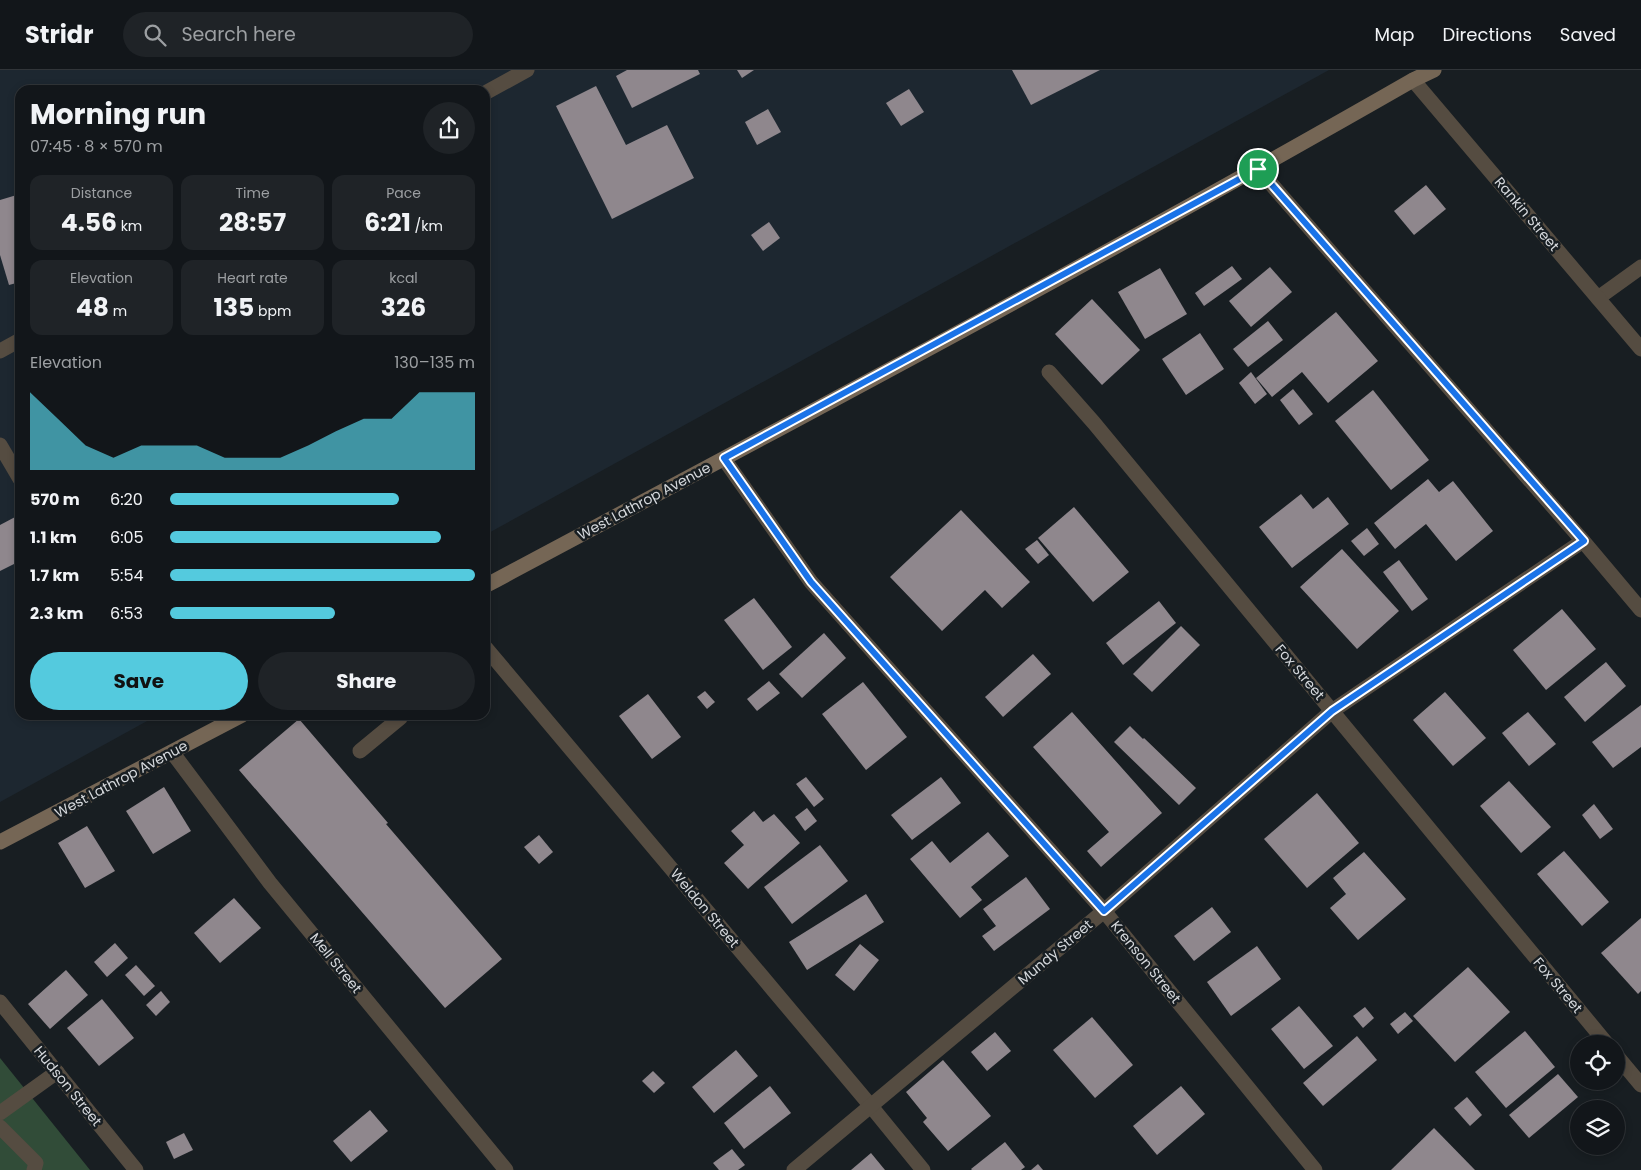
<!DOCTYPE html>
<meta charset="utf-8">
<style>
body{margin:0;font-family:Poppins,sans-serif;background:#1f2327;color:#f1f3f6;height:100vh;display:flex;flex-direction:column;font-size:19px;white-space:nowrap}
*{box-sizing:border-box;margin:0}
p{font-size:16px;color:#9c9fa2}
.icon{flex:none;width:28px;height:28px;fill:none;stroke:currentColor;stroke-width:2;stroke-linecap:round;stroke-linejoin:round}
.map{position:relative;flex:1;overflow:hidden}
.sheet{position:absolute;left:15px;top:15px;width:475px;height:635px;display:flex;flex-direction:column;background:#12161a;border-radius:15px;box-shadow:0 2px 8px #0003,0 0 0 1px #313539}
.sheet>*{flex:none}
.fabs{position:absolute;left:1570px;top:965px;display:grid;gap:10px}
.fabs a{display:grid;place-items:center;width:55px;height:55px;border-radius:50%;background:#12161a;box-shadow:0 2px 8px #0003,0 0 0 1px #313539;font-size:25px}
.pin{position:absolute;display:grid;place-items:center;width:42px;height:42px;color:#fff;margin:-21px;border:2px solid #fff;border-radius:50%;box-shadow:0 1px 5px #0007}
.round{display:grid;place-items:center;flex:none;width:52px;height:52px;border-radius:26px;background:#1f2327}
.overview{display:flex;align-items:center;justify-content:space-between;height:85px;padding:0 15px}
h1{font-size:28px;font-weight:700;line-height:38px}
.metrics{display:grid;grid-template-columns:repeat(3,1fr);gap:8px;height:85px;padding:5px 15px}
.metrics div{display:grid;align-content:center;border-radius:12px;background:#1f2327;text-align:center}
.metrics b{font-size:25px;font-weight:700}
.metrics small{font-size:14px;font-weight:400}
.metrics p{font-size:14px}
.chart{height:140px;padding:10px 15px}
.chart p{display:flex;justify-content:space-between}
.chart svg{width:100%;height:90px;margin-top:5px;fill:#54cade;opacity:.7}
.button{display:flex;gap:10px;margin-top:auto;padding:10px 15px}
.button a{flex:1;height:58px;border-radius:30px;background:#54cade;color:#111;font-size:20px;font-weight:700;line-height:58px;text-align:center}
.button a+a{background:#1f2327;color:#f1f3f6}
ul{padding:0 15px;list-style:none;font-size:16px}
li{display:grid;grid-template-columns:80px 60px 1fr;align-items:center;height:38px}
li i{height:12px;border-radius:6px;background:#54cade}
header{display:flex;align-items:center;gap:30px;box-sizing:border-box;height:70px;padding:0 25px;background:#12161a;border-bottom:1px solid #313539}
header strong{font-size:24px}
nav{display:flex;gap:28px;margin-inline-start:auto;font-size:18px}
.search{width:350px;height:45px;background:#1f2327;display:flex;align-items:center;gap:12px;box-sizing:border-box;padding:0 18px;border-radius:28px;color:#9c9fa2;font-size:19px}
.map>svg:first-child{display:block}
.built{fill:#1d2730}
.green{fill:#314c38}
.building{fill:#8f878d}
.lines{fill:none;stroke-linecap:round;stroke-linejoin:round}
.lane{stroke:#554c41;stroke-width:15}
.street{stroke:#554c41;stroke-width:15}
.secondary{stroke:#756655;stroke-width:15}
.route-casing{stroke:#fff;stroke-width:10}
.route{stroke:#1a73e8;stroke-width:6}
.labels{text-anchor:middle;stroke-width:5;stroke-linejoin:round;paint-order:stroke}
.street-label{font-size:14px;fill:#d5d8dc;stroke:#181e22}
</style>
<header>
<strong>Stridr</strong>
<div class="search"><svg class="icon" aria-label="search" viewBox="0 0 24 24"><circle cx="10" cy="10" r="6"/><path d="M15 15l6 6"/></svg>Search here</div>
<nav><a>Map</a><a>Directions</a><a>Saved</a></nav>
</header>
<div class="map">
<svg width="1641" height="1100" viewBox="0 0 1641 1100">
<rect width="100%" height="100%" fill="#181e22"/>
<path class="built" d="M 0,0 L 1329,0 L 485,465 L 485,20 L 20,20 L 20,645 L 158,645 L 0,732 Z"/>
<path class="green" d="M 0,988 L 90,1100 L 0,1100 Z"/>
<g class="building">
<path d="M 627,0 L 698,0 L 700,4 L 632,38 L 616,6 Z"/>
<path d="M 737,0 L 754,0 L 742,8 Z"/>
<path d="M 1012,0 L 1100,0 L 1031,35 Z"/>
<path d="M 596,16 L 626,75 L 667,55 L 694,108 L 612,149 L 556,36 Z"/>
<path d="M 909,19 L 924,42 L 901,56 L 886,33 Z"/>
<path d="M 768,39 L 781,62 L 757,75 L 745,52 Z"/>
<path d="M 1426,115 L 1446,139 L 1414,165 L 1394,141 Z"/>
<path d="M 20,124 L 20,212 L 9,215 L 0,185 L 0,130 Z"/>
<path d="M 769,152 L 780,168 L 763,181 L 751,165 Z"/>
<path d="M 1232,196 L 1242,209 L 1204,236 L 1195,223 Z"/>
<path d="M 1270,197 L 1292,222 L 1251,257 L 1229,231 Z"/>
<path d="M 1160,198 L 1187,244 L 1145,269 L 1118,222 Z"/>
<path d="M 1092,229 L 1140,280 L 1102,315 L 1055,264 Z"/>
<path d="M 1336,242 L 1378,291 L 1328,333 L 1302,302 L 1272,327 L 1256,308 Z"/>
<path d="M 1268,251 L 1283,270 L 1248,297 L 1233,279 Z"/>
<path d="M 1200,263 L 1224,299 L 1186,325 L 1162,289 Z"/>
<path d="M 1251,302 L 1267,324 L 1255,334 L 1239,313 Z"/>
<path d="M 1293,319 L 1313,344 L 1299,355 L 1280,330 Z"/>
<path d="M 1373,320 L 1429,390 L 1391,420 L 1335,351 Z"/>
<path d="M 1428,409 L 1439,422 L 1453,411 L 1493,461 L 1456,491 L 1426,454 L 1395,479 L 1374,453 Z"/>
<path d="M 1301,424 L 1313,439 L 1328,427 L 1349,454 L 1292,498 L 1259,457 Z"/>
<path d="M 1074,437 L 1129,502 L 1093,532 L 1038,468 Z"/>
<path d="M 961,440 L 1030,512 L 1002,538 L 985,520 L 942,561 L 890,507 Z"/>
<path d="M 17,446 L 20,453 L 20,491 L 0,501 L 0,455 Z"/>
<path d="M 1367,458 L 1379,474 L 1364,486 L 1351,471 Z"/>
<path d="M 1037,470 L 1049,485 L 1038,494 L 1025,479 Z"/>
<path d="M 1342,479 L 1399,541 L 1357,579 L 1300,517 Z"/>
<path d="M 1399,490 L 1428,529 L 1412,541 L 1383,502 Z"/>
<path d="M 754,528 L 792,577 L 763,600 L 724,550 Z"/>
<path d="M 1159,531 L 1176,553 L 1123,595 L 1106,573 Z"/>
<path d="M 1562,539 L 1596,579 L 1546,620 L 1513,580 Z"/>
<path d="M 1181,556 L 1200,575 L 1152,622 L 1133,604 Z"/>
<path d="M 824,563 L 846,588 L 802,628 L 779,604 Z"/>
<path d="M 1033,584 L 1051,604 L 1003,647 L 985,627 Z"/>
<path d="M 1606,592 L 1626,616 L 1585,652 L 1564,627 Z"/>
<path d="M 769,611 L 780,623 L 757,641 L 747,629 Z"/>
<path d="M 863,612 L 907,667 L 866,700 L 822,644 Z"/>
<path d="M 705,621 L 715,632 L 707,639 L 697,627 Z"/>
<path d="M 1445,622 L 1486,668 L 1453,696 L 1413,650 Z"/>
<path d="M 648,624 L 681,667 L 652,689 L 619,646 Z"/>
<path d="M 1641,635 L 1641,677 L 1613,698 L 1592,672 Z"/>
<path d="M 1072,642 L 1162,743 L 1101,797 L 1087,781 L 1109,762 L 1033,677 Z"/>
<path d="M 1528,642 L 1556,674 L 1529,696 L 1502,663 Z"/>
<path d="M 299,649 L 388,753 L 386,754 L 502,889 L 445,938 L 239,700 Z"/>
<path d="M 1130,656 L 1143,669 L 1144,668 L 1196,718 L 1179,735 L 1114,672 Z"/>
<path d="M 806,707 L 824,729 L 814,737 L 796,714 Z"/>
<path d="M 941,707 L 961,733 L 912,770 L 891,745 Z"/>
<path d="M 1509,711 L 1551,757 L 1521,783 L 1480,736 Z"/>
<path d="M 164,717 L 191,761 L 153,784 L 126,741 Z"/>
<path d="M 1317,723 L 1359,773 L 1307,818 L 1264,769 Z"/>
<path d="M 1594,734 L 1613,759 L 1600,769 L 1582,745 Z"/>
<path d="M 807,738 L 817,751 L 805,761 L 795,747 Z"/>
<path d="M 754,741 L 763,752 L 774,744 L 800,773 L 748,819 L 724,793 L 744,775 L 731,761 Z"/>
<path d="M 87,756 L 115,801 L 85,818 L 58,773 Z"/>
<path d="M 988,762 L 1009,786 L 971,817 L 982,830 L 960,848 L 910,789 L 932,771 L 950,793 Z"/>
<path d="M 539,765 L 553,782 L 539,794 L 524,777 Z"/>
<path d="M 820,775 L 848,811 L 792,854 L 764,817 Z"/>
<path d="M 1564,781 L 1609,832 L 1582,856 L 1537,804 Z"/>
<path d="M 1364,782 L 1406,829 L 1358,870 L 1330,838 L 1346,824 L 1333,808 Z"/>
<path d="M 1026,807 L 1050,839 L 994,881 L 982,866 L 996,856 L 983,839 Z"/>
<path d="M 866,824 L 884,852 L 807,900 L 789,872 Z"/>
<path d="M 234,828 L 261,858 L 220,893 L 194,863 Z"/>
<path d="M 1212,837 L 1231,862 L 1194,891 L 1174,866 Z"/>
<path d="M 1641,848 L 1641,921 L 1638,924 L 1601,883 Z"/>
<path d="M 115,873 L 128,888 L 107,907 L 94,892 Z"/>
<path d="M 860,874 L 879,890 L 854,921 L 835,905 Z"/>
<path d="M 1257,876 L 1281,909 L 1231,946 L 1207,912 Z"/>
<path d="M 136,895 L 155,916 L 144,926 L 125,905 Z"/>
<path d="M 1468,897 L 1510,942 L 1455,992 L 1413,946 Z"/>
<path d="M 66,900 L 88,925 L 50,959 L 28,934 Z"/>
<path d="M 161,921 L 170,932 L 156,946 L 146,935 Z"/>
<path d="M 102,929 L 134,968 L 99,996 L 67,958 Z"/>
<path d="M 1299,936 L 1333,976 L 1304,999 L 1271,959 Z"/>
<path d="M 1365,937 L 1374,948 L 1363,958 L 1353,946 Z"/>
<path d="M 1405,942 L 1413,951 L 1398,964 L 1390,954 Z"/>
<path d="M 1092,947 L 1133,995 L 1095,1028 L 1053,980 Z"/>
<path d="M 1525,961 L 1555,997 L 1506,1038 L 1475,1002 Z"/>
<path d="M 995,962 L 1011,981 L 987,1001 L 971,982 Z"/>
<path d="M 1357,966 L 1377,990 L 1323,1036 L 1303,1013 Z"/>
<path d="M 736,980 L 758,1006 L 714,1043 L 692,1017 Z"/>
<path d="M 943,990 L 991,1046 L 948,1081 L 923,1052 L 927,1048 L 906,1022 Z"/>
<path d="M 653,1001 L 665,1013 L 654,1023 L 642,1011 Z"/>
<path d="M 1558,1004 L 1578,1027 L 1529,1068 L 1509,1045 Z"/>
<path d="M 770,1016 L 791,1043 L 744,1079 L 724,1053 Z"/>
<path d="M 1181,1016 L 1205,1044 L 1157,1085 L 1133,1056 Z"/>
<path d="M 1467,1027 L 1482,1045 L 1470,1056 L 1454,1038 Z"/>
<path d="M 370,1040 L 388,1061 L 351,1092 L 333,1071 Z"/>
<path d="M 1434,1058 L 1475,1100 L 1391,1100 Z"/>
<path d="M 184,1063 L 193,1080 L 174,1089 L 166,1072 Z"/>
<path d="M 1005,1072 L 1025,1097 L 1021,1100 L 972,1100 L 971,1099 Z"/>
<path d="M 732,1079 L 745,1095 L 738,1100 L 719,1100 L 713,1093 Z"/>
<path d="M 871,1083 L 885,1100 L 851,1100 Z"/>
<path d="M 1038,1094 L 1043,1100 L 1031,1100 Z"/>
</g>
<g class="lines">
<g class="lane">
<path d="M 485,23 L 527,0"/>
<path d="M 1598,228 L 1641,197"/>
<path d="M 0,281 L 20,270"/>
<path d="M 0,375 L 20,409"/>
<path d="M 360,681 L 400,648 L 399,645"/>
<path d="M 0,1043 L 57,1002"/>
<path d="M 0,1057 L 36,1093 L 34,1100"/>
</g>
<g class="street">
<path d="M 1413,10 L 1641,279"/>
<path d="M 1258,99 L 1583,471 L 1641,540"/>
<path d="M 1049,302 L 1094,353 L 1607,974"/>
<path d="M 724,389 L 811,512 L 1104,841 L 1315,1100"/>
<path d="M 485,577 L 870,1035 L 923,1100"/>
<path d="M 172,682 L 270,813 L 506,1100"/>
<path d="M 0,932 L 136,1100"/>
<path d="M 1616,985 L 1641,1015"/>
<path d="M 794,1100 L 1104,841 L 1332,641 L 1583,471"/>
</g>
<g class="secondary">
<path d="M 485,516 C 796,350 1108,185 1413,10 L 1434,0"/>
<path d="M 0,772 L 242,645"/>
</g>
</g>
<g class="lines">
<g class="route-casing">
<path id="route" d="M 1258,99 L 1584,471 L 1332,641 L 1104,841 L 811,512 L 724,388 Z"/>
</g>
<use href="#route" class="route"/>
</g>
<g class="labels">
<g class="street-label">
<text transform="translate(1527 144) rotate(50)" y="5">Rankin Street</text>
<text transform="translate(644 431) rotate(-28)" y="5">West Lathrop Avenue</text>
<text transform="translate(1300 602) rotate(50)" y="5">Fox Street</text>
<text transform="translate(121 709) rotate(-28)" y="5">West Lathrop Avenue</text>
<text transform="translate(705 838) rotate(50)" y="5">Weldon Street</text>
<text transform="translate(1055 882) rotate(-40)" y="5">Mundy Street</text>
<text transform="translate(1146 892) rotate(51)" y="5">Krenson Street</text>
<text transform="translate(336 893) rotate(51)" y="5">Mell Street</text>
<text transform="translate(1558 915) rotate(50)" y="5">Fox Street</text>
<text transform="translate(68 1016) rotate(51)" y="5">Hudson Street</text>
</g>
</g>
</svg>
<div class="fabs">
<a><svg class="icon" aria-label="locate" viewBox="0 0 24 24"><circle cx="12" cy="12" r="6"/><path d="M12 2v4M12 18v4M2 12h4M18 12h4"/></svg></a>
<a><svg class="icon" aria-label="layers" viewBox="0 0 24 24"><path d="M12 4l9 5-9 5-9-5zM3 14l9 5 9-5"/></svg></a>
</div>
<div class="pin" style="left:1258px;top:99px;background:#1e9e55"><svg class="icon" aria-label="arrive" viewBox="0 0 24 24"><path d="M6 21V4h12l-3 4 3 4H6"/></svg></div>
<section class="sheet">
<div class="overview"><div><h1>Morning run</h1><p>07:45 · 8 × 570 m</p></div><a class="round"><svg class="icon" aria-label="share" viewBox="0 0 24 24"><path d="M12 15V3M7 8l5-5 5 5M5 13v7h14v-7"/></svg></a></div>
<div class="metrics">
<div><p>Distance</p><b>4.56<small> km</small></b></div>
<div><p>Time</p><b>28:57</b></div>
<div><p>Pace</p><b>6:21<small> /km</small></b></div>
</div>
<div class="metrics">
<div><p>Elevation</p><b>48<small> m</small></b></div>
<div><p>Heart rate</p><b>135<small> bpm</small></b></div>
<div><p>kcal</p><b>326</b></div>
</div>
<div class="chart"><p><span>Elevation</span>130–135 m</p>
<svg viewBox="0 0 160 44" preserveAspectRatio="none"><path d="M0 44V6L10 19L20 32L30 38L40 32L50 32L60 32L70 38L80 38L90 38L100 32L110 25L120 19L130 19L140 6L150 6L160 6V44z"/></svg>
</div>
<ul>
<li><b>570 m</b>6:20<i style="width:75%"></i></li>
<li><b>1.1 km</b>6:05<i style="width:89%"></i></li>
<li><b>1.7 km</b>5:54<i style="width:100%"></i></li>
<li><b>2.3 km</b>6:53<i style="width:54%"></i></li>
</ul>
<div class="button"><a>Save</a><a>Share</a></div>
</section>
</div>
